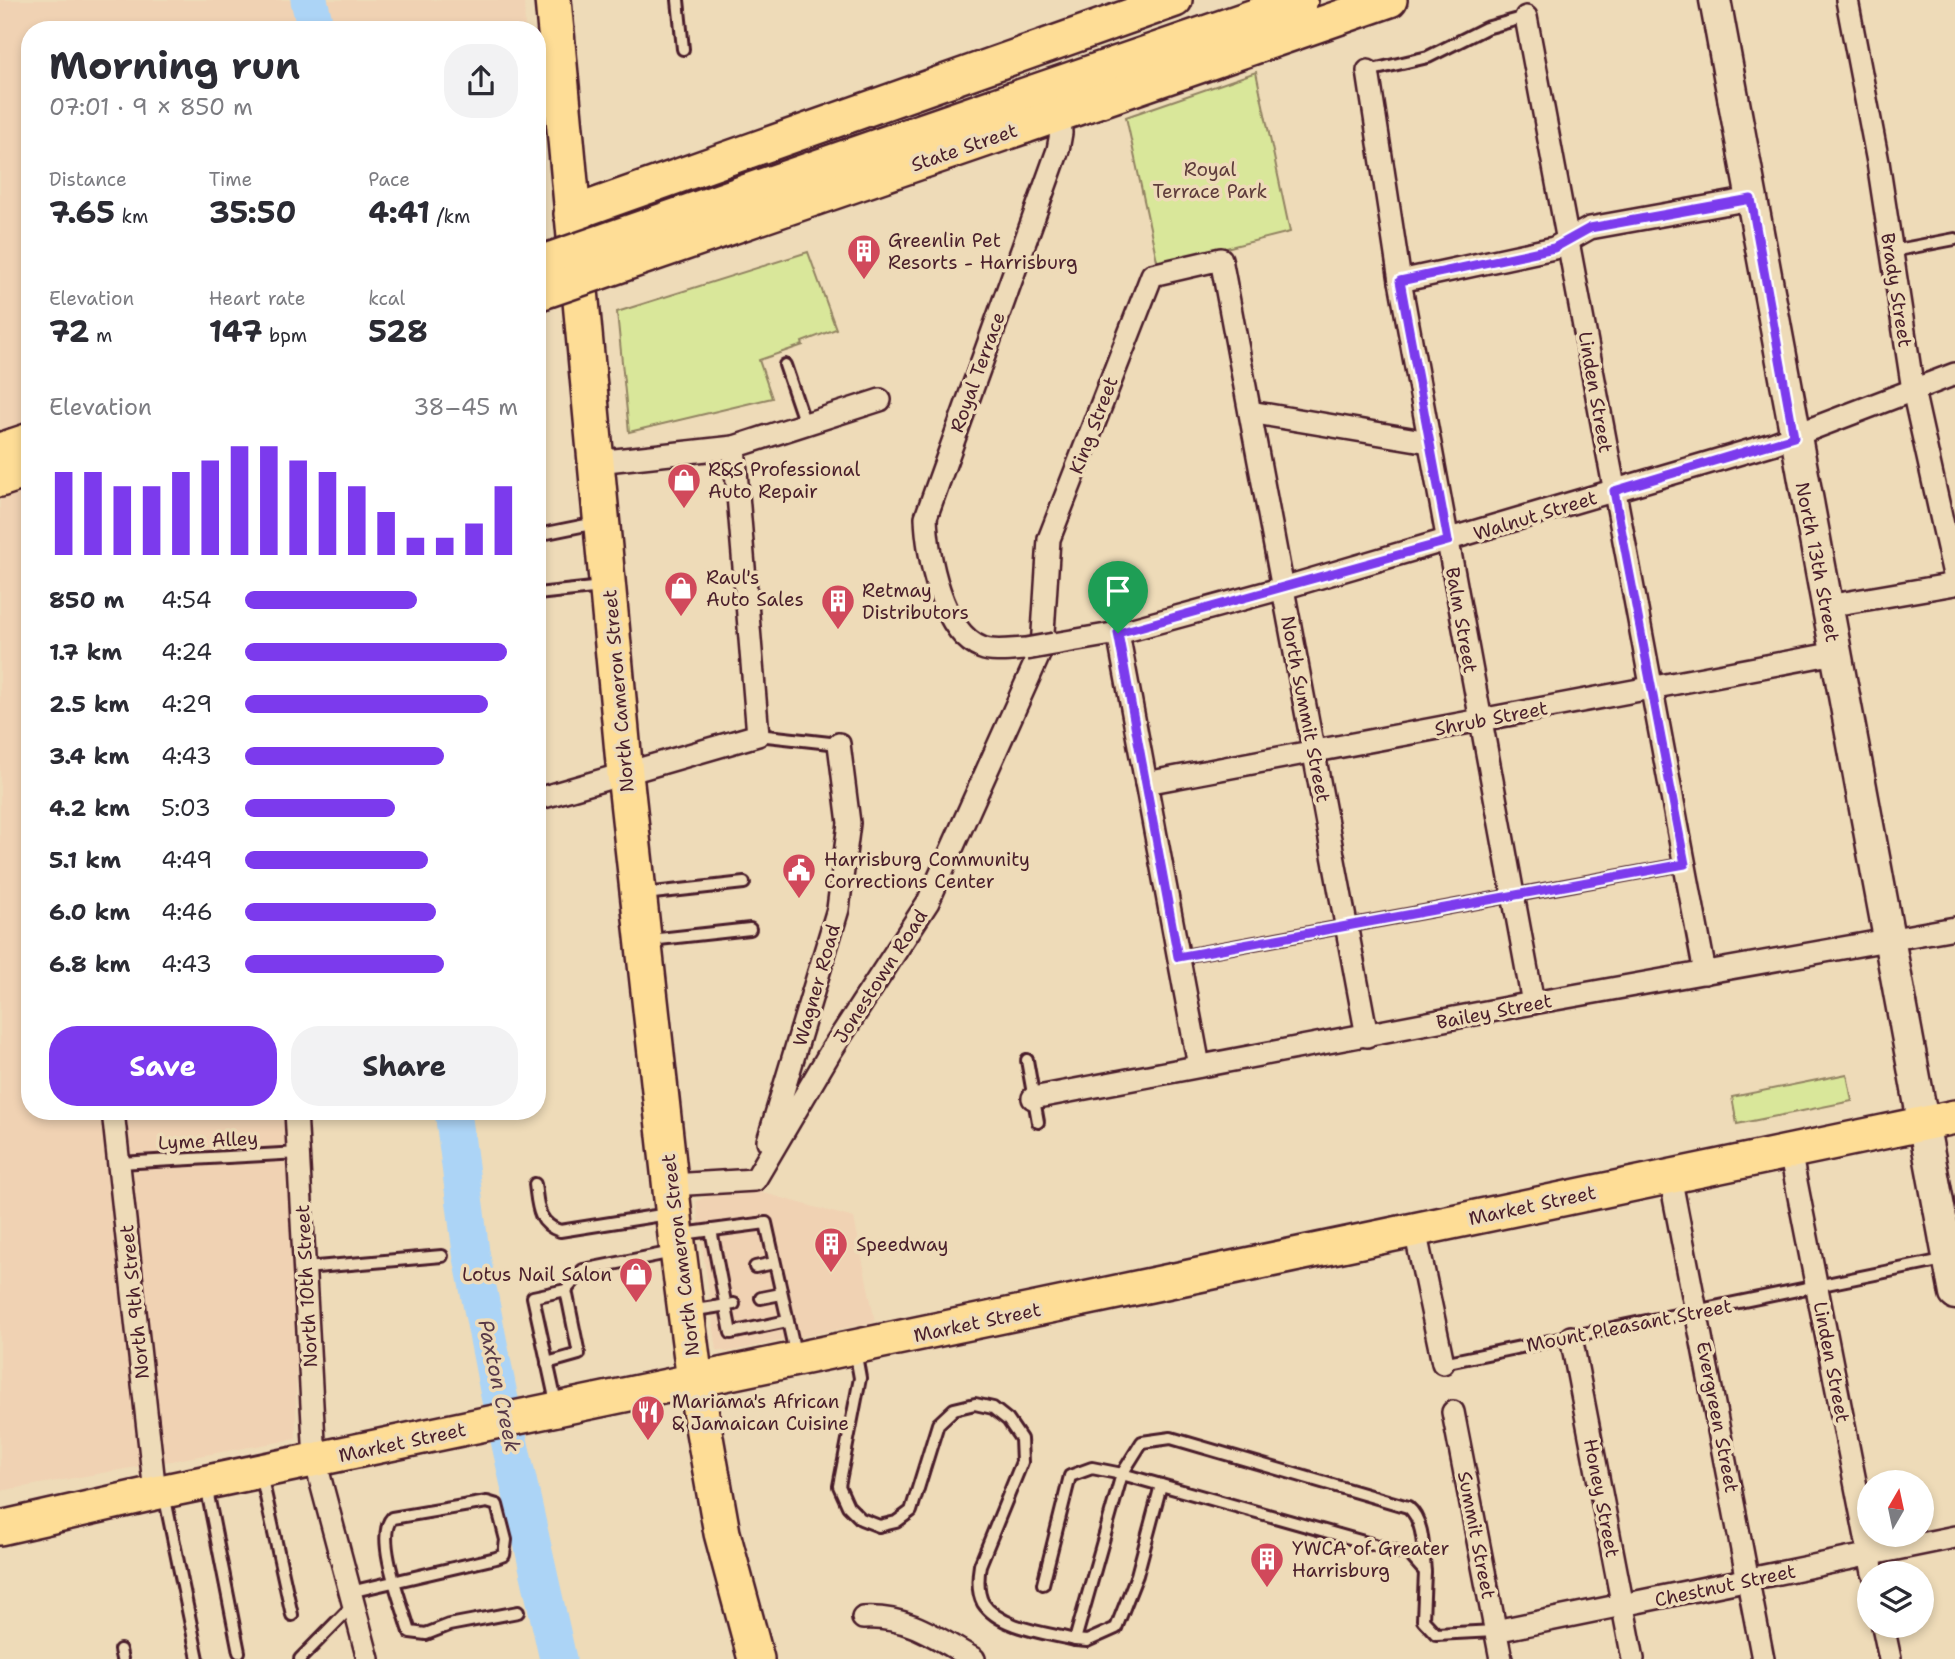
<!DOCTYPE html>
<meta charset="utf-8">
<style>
body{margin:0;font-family:"Shantell Sans",sans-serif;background:#f2f2f3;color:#2b2b33;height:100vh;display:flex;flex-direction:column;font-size:26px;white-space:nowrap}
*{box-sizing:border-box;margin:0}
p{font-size:23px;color:#7c7c81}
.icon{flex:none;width:38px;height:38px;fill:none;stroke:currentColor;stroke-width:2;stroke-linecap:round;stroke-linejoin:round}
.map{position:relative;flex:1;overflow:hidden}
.sheet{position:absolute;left:21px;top:21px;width:525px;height:1099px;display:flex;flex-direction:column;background:#fff;border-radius:28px;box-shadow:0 4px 10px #0003}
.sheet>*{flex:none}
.needle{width:46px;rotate:9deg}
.buttons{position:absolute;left:1857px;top:1470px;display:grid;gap:14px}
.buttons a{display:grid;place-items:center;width:77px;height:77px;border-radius:50%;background:#fff;box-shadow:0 4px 10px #0003;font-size:35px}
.pin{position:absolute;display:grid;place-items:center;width:60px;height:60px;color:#fff;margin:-72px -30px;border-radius:50% 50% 50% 0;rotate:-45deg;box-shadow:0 0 7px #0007}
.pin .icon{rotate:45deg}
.round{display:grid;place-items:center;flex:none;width:74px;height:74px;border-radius:28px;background:#f2f2f3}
.summary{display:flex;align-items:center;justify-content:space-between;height:119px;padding:0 28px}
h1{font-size:38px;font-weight:700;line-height:52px}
.stats{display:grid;grid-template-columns:repeat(3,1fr);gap:10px;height:119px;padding:7px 28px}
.stats div{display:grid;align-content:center}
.stats b{font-size:30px;font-weight:700}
.stats small{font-size:19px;font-weight:400}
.stats p{font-size:19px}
.chart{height:196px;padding:14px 28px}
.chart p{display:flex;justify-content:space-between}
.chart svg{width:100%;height:126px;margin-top:7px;stroke:#7c3aed;stroke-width:6}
.button{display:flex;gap:14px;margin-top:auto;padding:14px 28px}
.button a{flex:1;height:80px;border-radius:28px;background:#7c3aed;color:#fff;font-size:28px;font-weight:700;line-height:80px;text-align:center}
.button a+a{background:#f2f2f3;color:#2b2b33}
ul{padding:0 28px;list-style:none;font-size:23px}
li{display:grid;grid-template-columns:112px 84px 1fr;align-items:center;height:52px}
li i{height:18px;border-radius:9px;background:#7c3aed}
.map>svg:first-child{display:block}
.built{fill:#f0d2b3}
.green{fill:#d9e79a;stroke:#928362;stroke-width:2}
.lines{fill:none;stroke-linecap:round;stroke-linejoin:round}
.river{stroke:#acd4f6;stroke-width:37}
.service-casing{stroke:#4a1f2b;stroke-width:16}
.minor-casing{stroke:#4a1f2b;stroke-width:26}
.secondary-casing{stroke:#4a1f2b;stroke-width:35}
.primary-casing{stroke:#4a1f2b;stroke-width:38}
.trunk-casing{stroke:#4a1f2b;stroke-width:40}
.service{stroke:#eedbb8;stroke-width:10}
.minor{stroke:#eedbb8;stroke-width:21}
.secondary{stroke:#eedbb8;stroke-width:30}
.primary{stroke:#fedd96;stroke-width:33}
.trunk{stroke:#fedd96;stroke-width:35}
.minor-bridge-casing{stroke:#4a1f2b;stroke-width:26;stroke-linecap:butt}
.primary-bridge-casing{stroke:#4a1f2b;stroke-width:38;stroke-linecap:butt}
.minor-bridge{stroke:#eedbb8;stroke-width:21}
.primary-bridge{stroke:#fedd96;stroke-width:33}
.route-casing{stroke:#fff;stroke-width:14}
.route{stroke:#7c3aed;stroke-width:9}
.labels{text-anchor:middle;stroke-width:7;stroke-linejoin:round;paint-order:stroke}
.street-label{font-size:19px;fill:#4a1f2b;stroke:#eedbb8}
.park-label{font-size:19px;fill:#5f3d3c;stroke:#eedbb8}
.poi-label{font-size:19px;fill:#4a1f2b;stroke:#eedbb8;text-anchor:start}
.water-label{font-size:21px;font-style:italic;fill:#593a49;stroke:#eedbb8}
</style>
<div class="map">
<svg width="1955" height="1659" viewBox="0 0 1955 1659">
<rect width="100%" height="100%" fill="#eedbb8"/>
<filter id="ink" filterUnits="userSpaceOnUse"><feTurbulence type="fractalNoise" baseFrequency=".0143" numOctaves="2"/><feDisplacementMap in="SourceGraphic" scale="14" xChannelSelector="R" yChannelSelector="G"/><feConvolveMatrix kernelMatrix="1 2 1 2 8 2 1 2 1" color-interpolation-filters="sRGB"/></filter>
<g filter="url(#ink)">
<g class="built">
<path d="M 0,0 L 524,0 L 525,30 L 30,30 L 30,1111 L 296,1111 L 296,1439 L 0,1491 Z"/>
<path d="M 753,1190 L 854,1218 L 875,1322 L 727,1352 L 717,1350 L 696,1202 L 706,1196 Z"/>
</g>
<g class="green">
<path d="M 1256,72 L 1290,232 L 1158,265 L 1126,117 Z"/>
<path d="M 808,252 L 836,329 L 802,342 L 803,345 L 759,360 L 772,398 L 629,432 L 617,312 Z"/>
<path d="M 1847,1074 L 1852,1101 L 1737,1124 L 1732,1097 Z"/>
</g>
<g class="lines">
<g class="river">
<path d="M 309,0 L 316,30"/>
<path d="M 453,1111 L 471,1252 L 499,1395 L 558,1659"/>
</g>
<g class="service-casing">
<g id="service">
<path d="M 678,0 L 683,49"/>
<path d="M 1368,71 L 1428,57 L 1486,28 L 1526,17"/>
<path d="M 1892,251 L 1955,239"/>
<path d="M 785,365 L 805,424"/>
<path d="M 537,535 L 596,523"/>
<path d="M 537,594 L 602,587"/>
<path d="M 758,735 L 839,744"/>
<path d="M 644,894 L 744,883"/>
<path d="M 650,940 L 750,929"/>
<path d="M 1178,957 L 1685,864"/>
<path d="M 1027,1060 L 1038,1122"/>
<path d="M 119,1163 L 299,1153"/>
<path d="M 535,1184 C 538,1206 537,1223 560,1231 L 668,1214"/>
<path d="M 711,1230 L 731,1333 L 787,1321"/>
<path d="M 682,1234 L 766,1223 L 796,1357"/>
<path d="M 755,1267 L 774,1263"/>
<path d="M 305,1268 L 442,1256"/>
<path d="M 761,1298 L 781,1294"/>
<path d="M 689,1311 L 734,1304"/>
<path d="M 855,1350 L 860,1378 L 839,1486 L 848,1506 L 861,1519 L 879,1526 L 896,1522 L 911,1511 L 938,1424 L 954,1409 L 975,1404 L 993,1408 L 1008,1420 L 1021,1439 L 1022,1462 L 980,1565 C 978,1577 977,1592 983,1603 C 1000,1629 1048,1633 1075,1640 L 1087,1641 L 1116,1628 L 1137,1575 L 1161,1485"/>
<path d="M 547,1363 L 579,1354 L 566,1290"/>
<path d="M 1443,1363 L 1948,1259"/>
<path d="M 557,1407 L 533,1297 L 566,1290 L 583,1270 L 673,1252"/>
<path d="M 261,1474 L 292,1615"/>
<path d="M 206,1485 L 239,1652"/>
<path d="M 164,1494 L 198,1659"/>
<path d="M 1043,1584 L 1070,1476 L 1092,1468 L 1122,1474 L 1142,1442 L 1171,1438 L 1408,1507 C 1425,1521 1423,1552 1425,1572"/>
<path d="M 350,1592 L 496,1558 L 504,1555 L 506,1540 L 497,1505 L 487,1502 L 392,1518 C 374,1537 403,1607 410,1632 L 426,1634 L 449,1625 L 518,1612"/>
<path d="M 1075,1640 L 1122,1474 L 1410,1555 L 1425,1572 L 1423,1620 L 1436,1634 L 1495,1631"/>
<path d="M 120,1650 L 122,1659"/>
<path d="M 300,1659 L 353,1605"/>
</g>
</g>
<g class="minor-casing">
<g id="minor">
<path d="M 1847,0 L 1878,162 L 1913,390 L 1955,579"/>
<path d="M 1526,17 L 1705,973"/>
<path d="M 1368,71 L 1400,281 L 1533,1003"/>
<path d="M 1400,281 L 1554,248 L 1590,228 L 1751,199"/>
<path d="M 1250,412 L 1429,442"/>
<path d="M 597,462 L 734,447 L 880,400"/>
<path d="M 1827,606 L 1955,584"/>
<path d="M 1118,633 L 1199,1066"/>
<path d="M 1054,644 L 1118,633 L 1283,588 L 1772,444 L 1955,374"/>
<path d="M 1026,649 C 1014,649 994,653 982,648 C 942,633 927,554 926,517 L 1058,150 L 1061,133 L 1059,104"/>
<path d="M 1146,783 L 1836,653"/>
<path d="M 537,799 L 758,735 L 734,447"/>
<path d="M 1033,1098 L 1533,1003 L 1955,928"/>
<path d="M 113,1111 L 155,1493"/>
<path d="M 296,1111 L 315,1460 L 368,1659"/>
<path d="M 768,1141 L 838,909 L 849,823 L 839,744"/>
<path d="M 1790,1151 L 1873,1573"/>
<path d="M 1670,1176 L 1763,1659"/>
<path d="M 671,1185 L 755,1180 L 831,1051 L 928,902 L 1042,648 L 1049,539 L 1152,275 L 1221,259 L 1367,1036"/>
<path d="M 1415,1230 L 1443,1363"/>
<path d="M 1571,1337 L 1633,1659"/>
<path d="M 1453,1412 L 1501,1659"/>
<path d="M 863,1618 C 907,1615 937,1638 974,1659"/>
<path d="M 1883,1626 L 1890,1659"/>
<path d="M 1495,1631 L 1955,1537"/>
</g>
</g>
<g class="secondary-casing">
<path id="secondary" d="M 1715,0 L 1955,1294"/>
</g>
<g class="primary-casing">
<g id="primary">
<path d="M 1013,99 L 1301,0"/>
<path d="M 1023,127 L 1390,0"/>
<path d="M 571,214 L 1175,0"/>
<path d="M 0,450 L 30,440"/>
<path d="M 0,480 L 30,470"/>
<path d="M 0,1528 L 155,1493 L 1955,1117"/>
</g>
</g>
<g class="trunk-casing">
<path id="trunk" d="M 553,0 L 625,774 L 676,1235 L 695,1381 L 722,1533 L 756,1659"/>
</g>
<use href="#service" class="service"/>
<use href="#minor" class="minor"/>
<use href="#secondary" class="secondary"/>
<use href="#primary" class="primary"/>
<use href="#trunk" class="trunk"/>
<g class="minor-bridge-casing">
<path id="minor-bridge" d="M 1026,649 L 1054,644"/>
</g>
<g class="primary-bridge-casing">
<g id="primary-bridge">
<path d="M 537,264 L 1013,99"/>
<path d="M 537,294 L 1023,127"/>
</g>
</g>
<use href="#minor-bridge" class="minor-bridge"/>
<use href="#primary-bridge" class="primary-bridge"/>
</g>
</g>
<g class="lines" filter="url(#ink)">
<g class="route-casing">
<path id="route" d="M 1751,199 L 1794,437 L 1614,491 L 1685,864 L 1178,957 L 1118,633 L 1448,541 L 1400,281 L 1554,248 L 1590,228 Z"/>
</g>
<use href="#route" class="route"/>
</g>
<defs>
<g id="building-pin" transform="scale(1.75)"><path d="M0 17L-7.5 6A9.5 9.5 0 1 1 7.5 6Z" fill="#d1495b" stroke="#eedbb8"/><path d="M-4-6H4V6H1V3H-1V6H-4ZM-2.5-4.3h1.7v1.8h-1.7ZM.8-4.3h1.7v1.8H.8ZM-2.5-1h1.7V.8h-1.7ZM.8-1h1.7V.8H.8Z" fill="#fff"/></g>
<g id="shop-pin" transform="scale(1.75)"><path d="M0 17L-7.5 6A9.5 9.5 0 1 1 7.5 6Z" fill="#d1495b" stroke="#eedbb8"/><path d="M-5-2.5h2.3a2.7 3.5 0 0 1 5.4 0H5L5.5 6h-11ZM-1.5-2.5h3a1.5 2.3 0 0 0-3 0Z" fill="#fff"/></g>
<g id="civic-pin" transform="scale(1.75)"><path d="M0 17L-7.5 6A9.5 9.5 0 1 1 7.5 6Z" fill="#d1495b" stroke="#eedbb8"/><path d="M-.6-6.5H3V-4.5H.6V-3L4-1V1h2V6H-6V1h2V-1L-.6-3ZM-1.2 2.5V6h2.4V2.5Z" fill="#fff"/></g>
<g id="restaurant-pin" transform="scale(1.75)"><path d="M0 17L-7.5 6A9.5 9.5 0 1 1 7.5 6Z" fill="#d1495b" stroke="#eedbb8"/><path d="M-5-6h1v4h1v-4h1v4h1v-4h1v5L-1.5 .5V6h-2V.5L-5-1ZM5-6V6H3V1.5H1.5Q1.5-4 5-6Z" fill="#fff"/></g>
</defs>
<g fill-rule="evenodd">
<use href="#building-pin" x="864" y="251"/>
<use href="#shop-pin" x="684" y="480"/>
<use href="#shop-pin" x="681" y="588"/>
<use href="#building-pin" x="838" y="601"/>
<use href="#civic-pin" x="799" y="870"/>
<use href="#building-pin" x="831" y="1244"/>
<use href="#shop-pin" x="636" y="1274"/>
<use href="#restaurant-pin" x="648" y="1412"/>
<use href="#building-pin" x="1267" y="1559"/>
</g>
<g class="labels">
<g class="street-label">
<text transform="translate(964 147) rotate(-19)" y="7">State Street</text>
<text transform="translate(1897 290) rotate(81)" y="7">Brady Street</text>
<text transform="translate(977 372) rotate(-70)" y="7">Royal Terrace</text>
<text transform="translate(1596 392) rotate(80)" y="7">Linden Street</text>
<text transform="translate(1093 425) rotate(-69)" y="7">King Street</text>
<text transform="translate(1535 515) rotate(-17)" y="7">Walnut Street</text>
<text transform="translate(1818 562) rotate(79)" y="7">North 13th Street</text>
<text transform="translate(1462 620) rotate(80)" y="7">Balm Street</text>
<text transform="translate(618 691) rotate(-95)" y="7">North Cameron Street</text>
<text transform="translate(1306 709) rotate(79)" y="7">North Summit Street</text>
<text transform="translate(1491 718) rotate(-11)" y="7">Shrub Street</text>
<text transform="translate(880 976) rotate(-57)" y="7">Jonestown Road</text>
<text transform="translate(816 985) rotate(-74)" y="7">Wagner Road</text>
<text transform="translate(1494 1011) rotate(-11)" y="7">Bailey Street</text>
<text transform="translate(208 1140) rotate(-3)" y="7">Lyme Alley</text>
<text transform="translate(1532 1205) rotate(-12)" y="7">Market Street</text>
<text transform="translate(680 1255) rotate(-97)" y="7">North Cameron Street</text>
<text transform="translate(306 1286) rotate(-93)" y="7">North 10th Street</text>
<text transform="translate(134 1302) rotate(-96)" y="7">North 9th Street</text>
<text transform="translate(977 1322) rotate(-12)" y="7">Market Street</text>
<text transform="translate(1629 1325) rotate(-11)" y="7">Mount Pleasant Street</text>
<text transform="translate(1832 1362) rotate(79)" y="7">Linden Street</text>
<text transform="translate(1718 1417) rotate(79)" y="7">Evergreen Street</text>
<text transform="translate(402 1442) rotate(-12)" y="7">Market Street</text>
<text transform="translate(1602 1498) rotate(79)" y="7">Honey Street</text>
<text transform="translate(1477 1535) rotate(79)" y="7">Summit Street</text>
<text transform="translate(1725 1585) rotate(-12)" y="7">Chestnut Street</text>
</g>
<g class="park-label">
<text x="1210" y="176">Royal<tspan x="1210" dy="22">Terrace Park</tspan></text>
</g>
<g class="poi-label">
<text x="888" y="247">Greenlin Pet<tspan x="888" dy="22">Resorts - Harrisburg</tspan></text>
<text x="708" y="476">R&amp;S Professional<tspan x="708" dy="22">Auto Repair</tspan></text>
<text x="706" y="584">Raul's<tspan x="706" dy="22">Auto Sales</tspan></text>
<text x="862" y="597">Retmay<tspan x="862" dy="22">Distributors</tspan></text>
<text x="824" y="866">Harrisburg Community<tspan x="824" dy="22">Corrections Center</tspan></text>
<text x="856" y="1251">Speedway</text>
<text x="612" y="1281" text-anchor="end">Lotus Nail Salon</text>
<text x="672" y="1408">Mariama's African<tspan x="672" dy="22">&amp; Jamaican Cuisine</tspan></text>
<text x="1292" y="1555">YWCA of Greater<tspan x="1292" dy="22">Harrisburg</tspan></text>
</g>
<g class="water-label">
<text transform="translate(499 1386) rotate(78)" y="7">Paxton Creek</text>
</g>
</g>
</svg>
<div class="buttons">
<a><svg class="needle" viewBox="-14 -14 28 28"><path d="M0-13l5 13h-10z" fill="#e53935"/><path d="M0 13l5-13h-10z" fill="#7c7c81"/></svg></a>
<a><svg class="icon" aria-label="layers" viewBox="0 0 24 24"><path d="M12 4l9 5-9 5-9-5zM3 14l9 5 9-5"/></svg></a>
</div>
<div class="pin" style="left:1118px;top:633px;background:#1e9e55"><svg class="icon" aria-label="arrive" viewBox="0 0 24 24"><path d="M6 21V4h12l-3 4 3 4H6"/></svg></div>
<section class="sheet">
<div class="summary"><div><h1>Morning run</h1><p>07:01 · 9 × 850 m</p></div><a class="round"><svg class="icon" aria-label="share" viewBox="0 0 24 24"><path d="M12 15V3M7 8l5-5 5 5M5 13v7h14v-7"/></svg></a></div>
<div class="stats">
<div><p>Distance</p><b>7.65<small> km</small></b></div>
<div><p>Time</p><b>35:50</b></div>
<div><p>Pace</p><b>4:41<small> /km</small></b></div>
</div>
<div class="stats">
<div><p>Elevation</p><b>72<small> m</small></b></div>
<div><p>Heart rate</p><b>147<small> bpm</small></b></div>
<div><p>kcal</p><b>528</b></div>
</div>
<div class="chart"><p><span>Elevation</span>38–45 m</p>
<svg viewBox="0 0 160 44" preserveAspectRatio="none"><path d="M5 44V15M15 44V15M25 44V20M35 44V20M45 44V15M55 44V11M65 44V6M75 44V6M85 44V11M95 44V15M105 44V20M115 44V29M125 44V38M135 44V38M145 44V33M155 44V20"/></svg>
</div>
<ul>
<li><b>850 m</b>4:54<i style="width:63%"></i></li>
<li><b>1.7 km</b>4:24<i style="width:96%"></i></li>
<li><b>2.5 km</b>4:29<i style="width:89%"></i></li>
<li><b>3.4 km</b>4:43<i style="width:73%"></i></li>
<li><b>4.2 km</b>5:03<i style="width:55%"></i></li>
<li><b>5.1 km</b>4:49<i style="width:67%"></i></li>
<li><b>6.0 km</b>4:46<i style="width:70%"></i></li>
<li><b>6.8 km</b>4:43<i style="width:73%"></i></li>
</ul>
<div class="button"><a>Save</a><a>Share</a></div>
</section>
</div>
